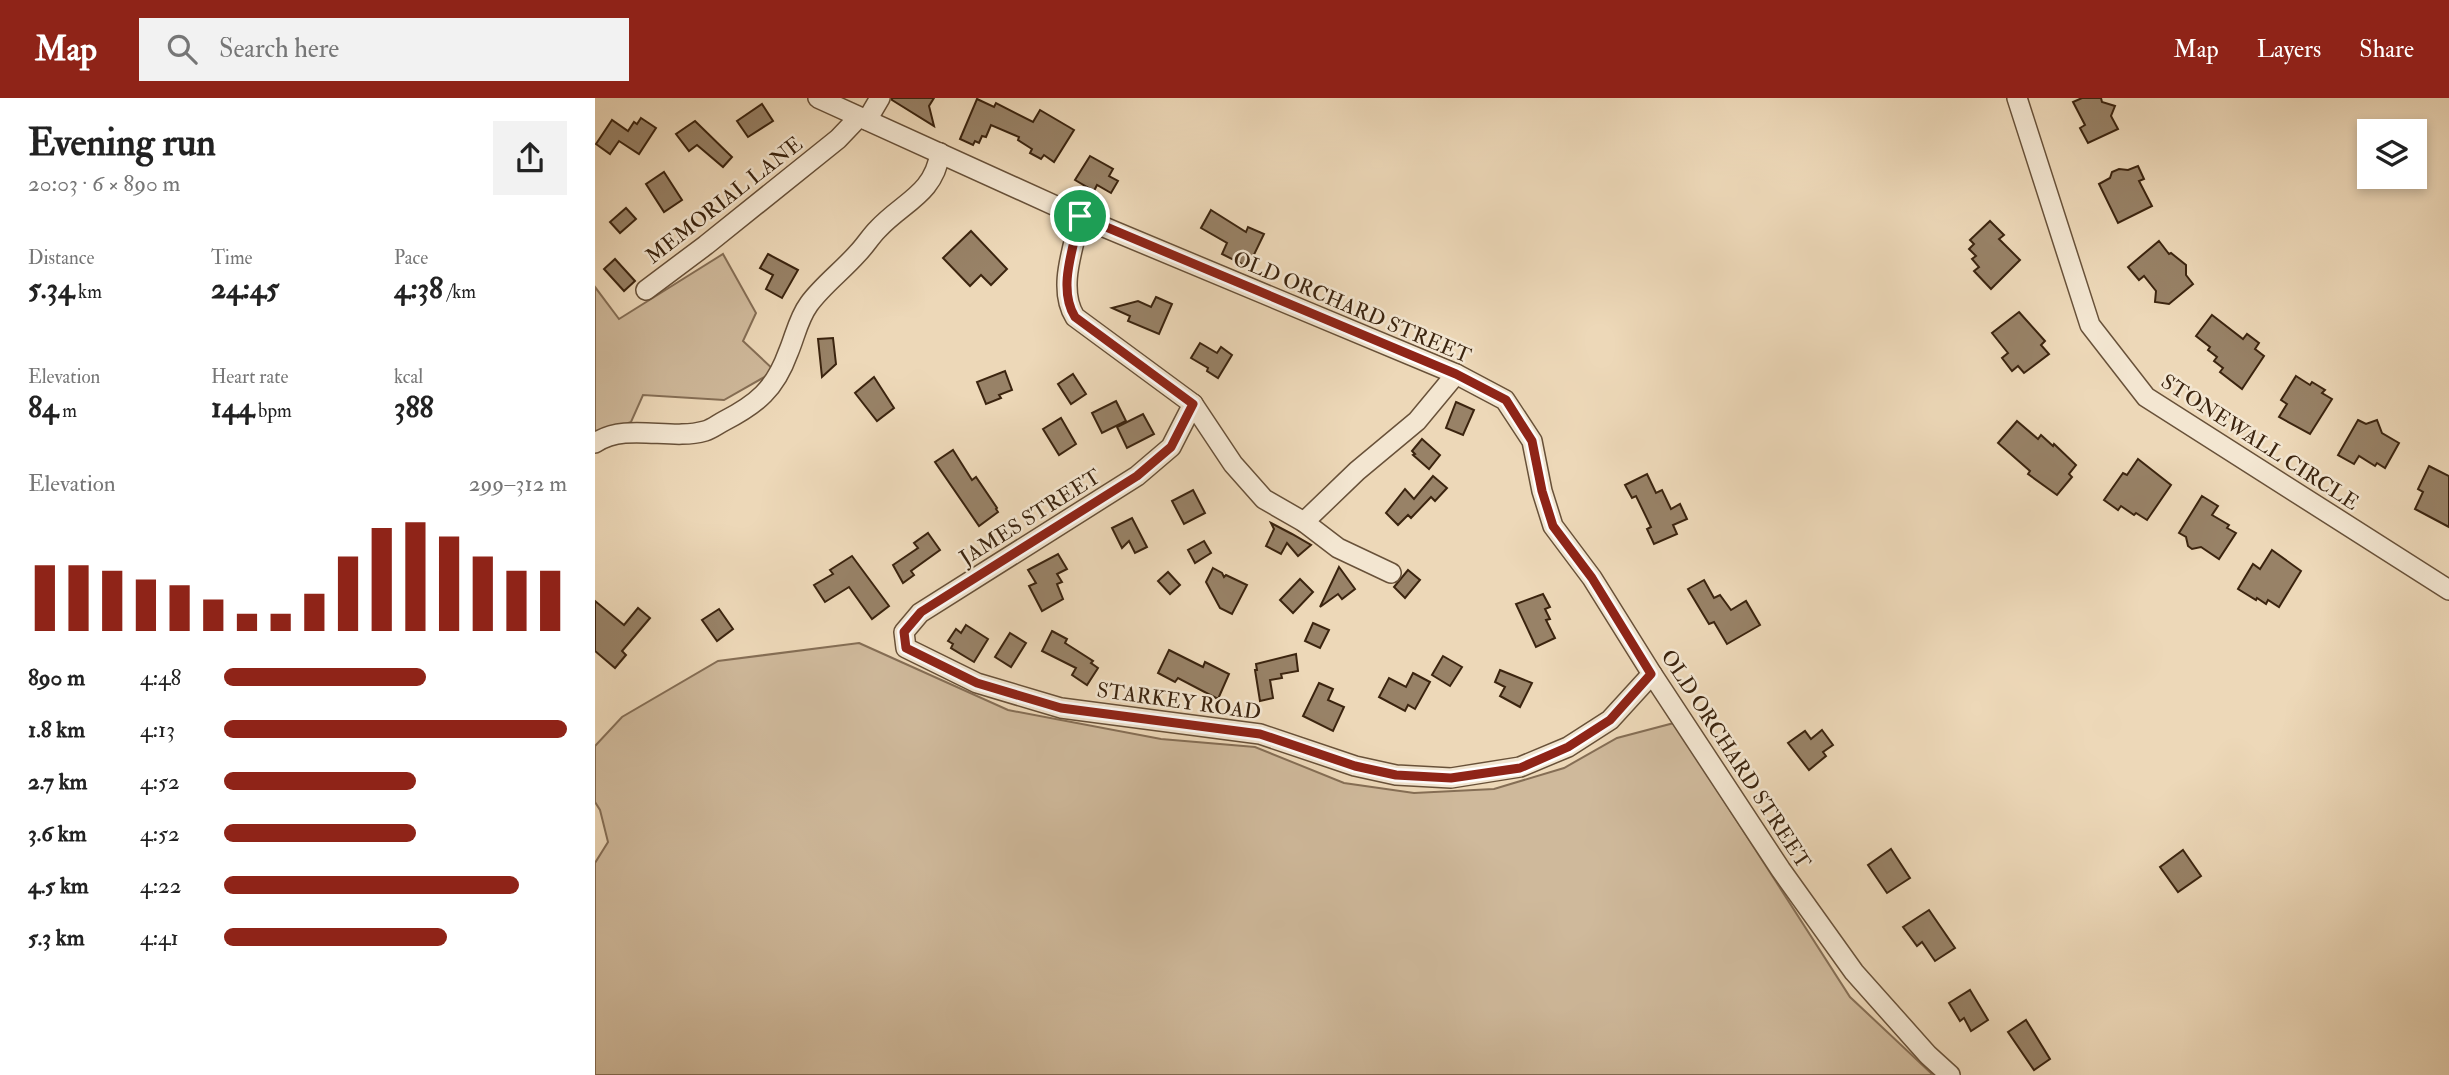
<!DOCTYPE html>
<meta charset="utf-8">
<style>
body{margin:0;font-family:"IM FELL Double Pica",serif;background:#f2f2f2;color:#222;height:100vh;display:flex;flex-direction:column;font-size:26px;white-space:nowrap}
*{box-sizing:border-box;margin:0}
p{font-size:23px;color:#767676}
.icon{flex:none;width:38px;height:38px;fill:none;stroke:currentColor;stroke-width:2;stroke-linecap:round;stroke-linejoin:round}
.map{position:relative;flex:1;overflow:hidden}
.sheet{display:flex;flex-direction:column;background:#fff;width:595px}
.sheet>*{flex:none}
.tools{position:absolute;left:1762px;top:21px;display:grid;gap:14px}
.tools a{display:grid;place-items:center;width:70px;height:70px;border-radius:0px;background:#fff;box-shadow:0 4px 10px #0003;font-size:35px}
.pin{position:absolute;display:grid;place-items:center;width:60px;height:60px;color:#fff;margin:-30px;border:4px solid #fff;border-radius:50%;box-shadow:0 2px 7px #0007}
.round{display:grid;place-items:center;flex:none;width:74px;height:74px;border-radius:0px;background:#f2f2f2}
.overview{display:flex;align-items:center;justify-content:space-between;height:119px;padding:0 28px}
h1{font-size:38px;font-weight:800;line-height:52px}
.stats{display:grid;grid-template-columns:repeat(3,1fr);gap:10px;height:119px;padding:7px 28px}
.stats div{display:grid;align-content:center}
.stats b{font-size:30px;font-weight:800}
.stats small{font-size:19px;font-weight:400}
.stats p{font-size:19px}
.chart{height:196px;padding:14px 28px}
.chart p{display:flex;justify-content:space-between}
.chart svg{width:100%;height:126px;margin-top:7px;stroke:#8f2418;stroke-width:6}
ul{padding:0 28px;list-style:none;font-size:23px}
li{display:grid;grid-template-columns:112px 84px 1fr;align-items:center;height:52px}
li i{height:18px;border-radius:9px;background:#8f2418}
header{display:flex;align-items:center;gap:42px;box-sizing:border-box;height:98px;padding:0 35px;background:#8f2418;color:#fff}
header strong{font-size:33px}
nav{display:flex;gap:38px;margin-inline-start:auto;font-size:24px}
.search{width:490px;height:63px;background:#f2f2f2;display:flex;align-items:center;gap:18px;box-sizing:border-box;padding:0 24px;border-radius:0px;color:#767676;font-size:26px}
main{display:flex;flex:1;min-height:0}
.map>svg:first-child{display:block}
.green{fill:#cfb99b;stroke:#856e55;stroke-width:2}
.building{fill:#988267;stroke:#3b240f;stroke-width:2}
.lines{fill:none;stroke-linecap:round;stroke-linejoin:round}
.minor-casing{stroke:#685139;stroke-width:22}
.minor{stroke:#f3e6d1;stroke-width:19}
.route-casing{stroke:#fff;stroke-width:14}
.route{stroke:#8f2418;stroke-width:9}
.labels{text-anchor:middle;stroke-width:5;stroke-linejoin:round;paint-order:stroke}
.street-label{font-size:21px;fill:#3b240f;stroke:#f3e6d1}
</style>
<header>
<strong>Map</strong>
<div class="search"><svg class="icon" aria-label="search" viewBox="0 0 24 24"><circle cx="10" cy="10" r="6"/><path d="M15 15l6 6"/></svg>Search here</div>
<nav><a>Map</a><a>Layers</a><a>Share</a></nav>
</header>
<main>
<section class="sheet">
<div class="overview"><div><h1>Evening run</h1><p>20:03 · 6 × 890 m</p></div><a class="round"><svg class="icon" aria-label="share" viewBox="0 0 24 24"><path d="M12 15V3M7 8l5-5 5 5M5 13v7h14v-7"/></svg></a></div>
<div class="stats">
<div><p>Distance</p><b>5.34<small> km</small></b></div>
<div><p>Time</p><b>24:45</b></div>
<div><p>Pace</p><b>4:38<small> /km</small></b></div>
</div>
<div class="stats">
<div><p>Elevation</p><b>84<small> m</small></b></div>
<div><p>Heart rate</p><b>144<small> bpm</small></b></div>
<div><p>kcal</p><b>388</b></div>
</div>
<div class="chart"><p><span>Elevation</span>299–312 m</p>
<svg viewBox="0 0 160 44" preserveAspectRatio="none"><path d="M5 44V21M15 44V21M25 44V23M35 44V26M45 44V28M55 44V33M65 44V38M75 44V38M85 44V31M95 44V18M105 44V8M115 44V6M125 44V11M135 44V18M145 44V23M155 44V23"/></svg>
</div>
<ul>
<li><b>890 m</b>4:48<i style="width:59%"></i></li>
<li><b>1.8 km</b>4:13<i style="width:100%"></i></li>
<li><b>2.7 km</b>4:52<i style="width:56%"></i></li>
<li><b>3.6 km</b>4:52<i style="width:56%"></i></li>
<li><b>4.5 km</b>4:22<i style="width:86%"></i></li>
<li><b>5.3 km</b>4:41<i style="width:65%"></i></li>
</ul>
</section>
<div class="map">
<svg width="1854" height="977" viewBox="0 0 1854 977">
<rect width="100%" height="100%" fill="#edd8b8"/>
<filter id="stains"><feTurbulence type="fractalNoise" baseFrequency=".00286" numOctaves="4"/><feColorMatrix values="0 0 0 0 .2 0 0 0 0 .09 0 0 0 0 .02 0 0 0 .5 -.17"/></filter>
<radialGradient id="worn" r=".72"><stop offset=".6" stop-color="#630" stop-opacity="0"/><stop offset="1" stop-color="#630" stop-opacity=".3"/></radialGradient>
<g class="green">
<path d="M 128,156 L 161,215 L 148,243 L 180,273 L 129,302 L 48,297 L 36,324 L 0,337 L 0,189 L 24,221 Z"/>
<path d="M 264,545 L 413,612 L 566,641 L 660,649 L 749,685 L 819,695 L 899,691 L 969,670 L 1022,640 L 1079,625 L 1255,899 L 1338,977 L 0,977 L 0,765 L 13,744 L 5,712 L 0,704 L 0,648 L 27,619 L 123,563 Z"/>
</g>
<g class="building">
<path d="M 297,0 L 339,0 L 334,8 L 339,28 L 297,2 Z"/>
<path d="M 1487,0 L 1506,0 L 1507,4 L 1520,8 L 1516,18 L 1523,31 L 1493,45 L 1485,30 L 1490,27 L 1478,4 Z"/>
<path d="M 382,1 L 399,9 L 401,5 L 438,24 L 445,12 L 479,32 L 459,64 L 449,57 L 446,61 L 435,55 L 437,51 L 423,42 L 424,39 L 396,27 L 391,39 L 387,38 L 384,45 L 380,43 L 378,47 L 365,41 Z"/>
<path d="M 167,6 L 178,23 L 153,39 L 142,23 Z"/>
<path d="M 46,20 L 61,30 L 44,56 L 24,43 L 15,56 L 1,46 L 17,22 L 33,33 L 39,24 L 42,26 Z"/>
<path d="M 100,23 L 137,59 L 128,69 L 102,47 L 94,53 L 81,36 Z"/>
<path d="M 495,58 L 518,71 L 514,78 L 523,83 L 516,95 L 502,87 L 499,93 L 480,82 Z"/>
<path d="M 1543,68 L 1549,81 L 1544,83 L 1557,108 L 1523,125 L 1504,86 L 1515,80 L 1517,74 L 1524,71 L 1533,72 Z"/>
<path d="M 69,74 L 87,102 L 69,114 L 51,86 Z"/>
<path d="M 31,110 L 41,121 L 25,135 L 15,124 Z"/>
<path d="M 616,112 L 651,134 L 653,129 L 669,136 L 653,169 L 627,156 L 632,145 L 606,130 Z"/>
<path d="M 1395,123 L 1409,137 L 1404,141 L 1425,162 L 1396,191 L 1379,173 L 1384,169 L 1377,161 L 1381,158 L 1374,151 L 1379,146 L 1375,142 Z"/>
<path d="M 376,133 L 412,171 L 396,187 L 386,177 L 375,188 L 348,160 Z"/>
<path d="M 1564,143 L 1574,156 L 1576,155 L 1591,167 L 1591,177 L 1598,186 L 1574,206 L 1560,204 L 1561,193 L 1549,178 L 1544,182 L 1533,169 Z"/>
<path d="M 173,156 L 203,172 L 187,200 L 171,191 L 178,177 L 165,170 Z"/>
<path d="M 20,161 L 40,183 L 29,193 L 9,171 Z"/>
<path d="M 561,199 L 577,206 L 564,236 L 533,223 L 535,218 L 517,210 L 543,203 L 556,209 Z"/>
<path d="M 1424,214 L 1450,243 L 1446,247 L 1454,256 L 1429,275 L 1423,268 L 1417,273 L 1407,260 L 1413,255 L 1397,235 Z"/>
<path d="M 1617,217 L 1648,241 L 1652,236 L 1664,245 L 1660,251 L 1669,258 L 1647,291 L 1625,274 L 1628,270 L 1619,263 L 1622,259 L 1613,252 L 1615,249 L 1601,238 Z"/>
<path d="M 238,240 L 241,266 L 227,279 L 223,241 Z"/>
<path d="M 605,245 L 622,255 L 626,249 L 637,257 L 623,280 L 612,273 L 613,270 L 596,260 Z"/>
<path d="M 410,273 L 417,292 L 404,297 L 406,300 L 391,306 L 382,284 Z"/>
<path d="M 478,276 L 491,296 L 476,306 L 463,286 Z"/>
<path d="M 1701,278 L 1715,287 L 1717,284 L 1730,292 L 1727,295 L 1737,301 L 1715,336 L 1684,319 L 1692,306 L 1686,302 Z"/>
<path d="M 279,279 L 299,310 L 282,323 L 260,295 Z"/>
<path d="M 521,303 L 531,323 L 507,335 L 497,315 Z"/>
<path d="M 861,304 L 879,312 L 868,337 L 851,330 Z"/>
<path d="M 548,316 L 559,336 L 532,350 L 522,329 Z"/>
<path d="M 466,320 L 481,346 L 464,357 L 448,331 Z"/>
<path d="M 1763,322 L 1771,326 L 1782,322 L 1787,335 L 1804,345 L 1790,370 L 1782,365 L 1780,368 L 1764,358 L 1759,366 L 1743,357 Z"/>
<path d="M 1422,323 L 1443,341 L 1446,337 L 1458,348 L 1459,346 L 1481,367 L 1474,376 L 1477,379 L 1462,397 L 1433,376 L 1435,373 L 1403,345 Z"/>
<path d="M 827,341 L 845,357 L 834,371 L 818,357 L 820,356 L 817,353 Z"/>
<path d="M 358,352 L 377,382 L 381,379 L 402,410 L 401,411 L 403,414 L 384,428 L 340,364 Z"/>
<path d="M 1543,361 L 1576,387 L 1552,422 L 1541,415 L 1539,417 L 1526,408 L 1523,412 L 1509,402 L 1528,375 L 1532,377 Z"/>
<path d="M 1834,368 L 1854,378 L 1854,429 L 1820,411 L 1828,394 L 1823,391 Z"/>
<path d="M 1052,376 L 1061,395 L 1067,392 L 1076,411 L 1085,406 L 1092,421 L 1078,427 L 1082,436 L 1059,446 L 1052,431 L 1056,429 L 1041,398 L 1037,400 L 1030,387 Z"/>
<path d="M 838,378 L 852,390 L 840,403 L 836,399 L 816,420 L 813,417 L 803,427 L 791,415 L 810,391 L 819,401 Z"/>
<path d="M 598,392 L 610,415 L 589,426 L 577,403 Z"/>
<path d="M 1607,398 L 1623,408 L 1617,417 L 1634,427 L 1632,430 L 1641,435 L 1624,461 L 1606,449 L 1597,451 L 1593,448 L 1591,439 L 1584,435 Z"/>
<path d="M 537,420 L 552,449 L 540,455 L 534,443 L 527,450 L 517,430 Z"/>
<path d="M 676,425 L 697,436 L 716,447 L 703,458 L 692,445 L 686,456 L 671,448 L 679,431 Z"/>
<path d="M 333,435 L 345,452 L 316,473 L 319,477 L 308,485 L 298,467 L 323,450 L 319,445 Z"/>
<path d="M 609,443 L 616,455 L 600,465 L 593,452 Z"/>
<path d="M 1677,452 L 1706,473 L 1684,509 L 1673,502 L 1671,506 L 1662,500 L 1661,502 L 1643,491 L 1658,466 L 1665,471 Z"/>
<path d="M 463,456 L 472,471 L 462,476 L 467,484 L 462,486 L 468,501 L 447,513 L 434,488 L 441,485 L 433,472 Z"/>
<path d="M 257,458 L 294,508 L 277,521 L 254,489 L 230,504 L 219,487 L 238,476 L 235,472 Z"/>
<path d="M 744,469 L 760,491 L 747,501 L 743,496 L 725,509 Z"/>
<path d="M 618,470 L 627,475 L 629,479 L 631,477 L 652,487 L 637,516 L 625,510 L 611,484 Z"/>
<path d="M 813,472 L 825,482 L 810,500 L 799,489 Z"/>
<path d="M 573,474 L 585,487 L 575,496 L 563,483 Z"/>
<path d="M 705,481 L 718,494 L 698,515 L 685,502 Z"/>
<path d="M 1109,482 L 1119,500 L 1125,497 L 1136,512 L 1151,503 L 1165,527 L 1132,546 L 1119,524 L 1114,526 L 1093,491 Z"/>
<path d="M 948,496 L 955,509 L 950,511 L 955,521 L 951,522 L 960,540 L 941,549 L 921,506 Z"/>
<path d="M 0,503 L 29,527 L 43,510 L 55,520 L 27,553 L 31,557 L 20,570 L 0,553 Z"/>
<path d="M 124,511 L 138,531 L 122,543 L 107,522 Z"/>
<path d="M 718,525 L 734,532 L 725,550 L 710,543 Z"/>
<path d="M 371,527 L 393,541 L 379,564 L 356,550 L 358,546 L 353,543 L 361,531 L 366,535 Z"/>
<path d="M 457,533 L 472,541 L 470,545 L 498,563 L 496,565 L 503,570 L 492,587 L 477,577 L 481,570 L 447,553 Z"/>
<path d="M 415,535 L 431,545 L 416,569 L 400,559 Z"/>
<path d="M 574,552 L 608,569 L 610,564 L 634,576 L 623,601 L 583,580 L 580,584 L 563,575 Z"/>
<path d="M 701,556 L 703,573 L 686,576 L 687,580 L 675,582 L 678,600 L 665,603 L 660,572 L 662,572 L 661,566 Z"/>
<path d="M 848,558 L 867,569 L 855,588 L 837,577 Z"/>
<path d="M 905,572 L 937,585 L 925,609 L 905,598 L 910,589 L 900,584 Z"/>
<path d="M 818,575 L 835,584 L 820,611 L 813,607 L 810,613 L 784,599 L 794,580 L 811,589 Z"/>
<path d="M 724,585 L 738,591 L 733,602 L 749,609 L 738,633 L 708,618 Z"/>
<path d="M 1227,632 L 1238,647 L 1228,654 L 1231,658 L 1214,672 L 1193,645 L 1210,633 L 1216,641 Z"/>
<path d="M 1296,751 L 1315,780 L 1292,795 L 1273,767 Z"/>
<path d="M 1588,752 L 1606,778 L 1583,794 L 1565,769 Z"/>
<path d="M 1334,812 L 1360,850 L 1340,863 L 1327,844 L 1322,848 L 1308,829 Z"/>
<path d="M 1375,892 L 1393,922 L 1376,933 L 1369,920 L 1365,923 L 1354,905 Z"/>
<path d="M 1431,922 L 1455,961 L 1439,972 L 1413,934 Z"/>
</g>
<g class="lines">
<g class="minor-casing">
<g id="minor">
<path d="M 223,0 L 485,119 L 861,276 L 910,302 L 937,343 L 947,393 L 958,428 L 997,480 L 1057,576 L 1186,772 L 1259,874 L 1333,957 L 1355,977"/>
<path d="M 1422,0 L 1495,227 L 1551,299 L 1854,492"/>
<path d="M 272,22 L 285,0"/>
<path d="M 485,119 C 479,149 462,190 480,219 L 598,306 L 638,366 L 669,401 L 709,424 L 743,450 L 796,475"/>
<path d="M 51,192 L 111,147 L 243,41 L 264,19"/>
<path d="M 598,306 L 576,349 L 542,378 L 325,515 L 309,534 L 311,550 L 382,585 L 466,610 L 665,636 L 760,668 L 801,677 L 856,680 L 925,669 L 973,649 L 1015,622 L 1057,576"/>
<path d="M 0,345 C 31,324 75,343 110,333 C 117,331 123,326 129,323 C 162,306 180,291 193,255 C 200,239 203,221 214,206 C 227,188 247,173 262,156 C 270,148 275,139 283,131 C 308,104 339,96 345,55"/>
<path d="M 709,424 L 762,373 L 822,323 L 861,276"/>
</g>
</g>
<use href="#minor" class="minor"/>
</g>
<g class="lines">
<g class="route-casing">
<path id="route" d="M 485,118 L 861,276 L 911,302 L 937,343 L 947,393 L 958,428 L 997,480 L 1056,576 L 1015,622 L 973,649 L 925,670 L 856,680 L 801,677 L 760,668 L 665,636 L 466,610 L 382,585 L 311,550 L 309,534 L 326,514 L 542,378 L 576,349 L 598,306 L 480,219 C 462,190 479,149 485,118 Z"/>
</g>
<use href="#route" class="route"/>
</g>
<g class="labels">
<g class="street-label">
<text transform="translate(129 102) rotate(-38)" y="7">MEMORIAL LANE</text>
<text transform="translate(757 209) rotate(23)" y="7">OLD ORCHARD STREET</text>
<text transform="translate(1665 344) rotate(33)" y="7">STONEWALL CIRCLE</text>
<text transform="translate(435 419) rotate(-32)" y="7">JAMES STREET</text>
<text transform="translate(584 603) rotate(8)" y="7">STARKEY ROAD</text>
<text transform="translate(1141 661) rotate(57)" y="7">OLD ORCHARD STREET</text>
</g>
</g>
<rect width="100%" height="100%" filter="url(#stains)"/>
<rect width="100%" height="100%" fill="url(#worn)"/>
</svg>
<div class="tools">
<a><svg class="icon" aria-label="layers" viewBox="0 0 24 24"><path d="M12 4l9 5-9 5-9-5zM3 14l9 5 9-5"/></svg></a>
</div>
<div class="pin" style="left:485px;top:118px;background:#1e9e55"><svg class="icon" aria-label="arrive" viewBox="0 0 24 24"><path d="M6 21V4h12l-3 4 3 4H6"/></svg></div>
</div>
</main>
